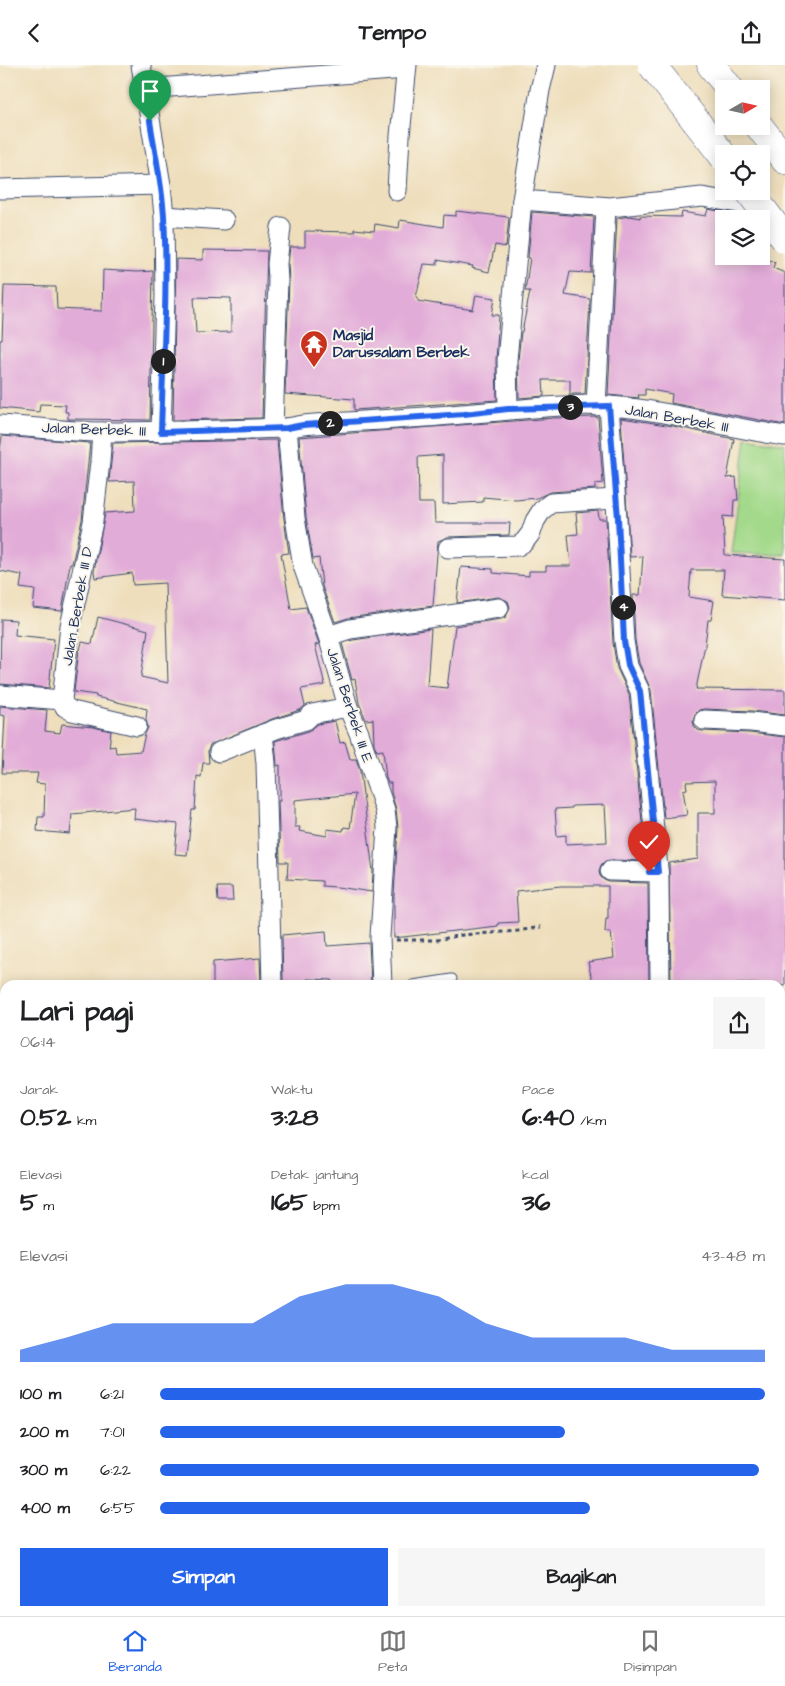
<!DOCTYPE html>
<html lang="id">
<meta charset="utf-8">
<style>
body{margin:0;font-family:"Architects Daughter",sans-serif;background:#f6f6f6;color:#202124;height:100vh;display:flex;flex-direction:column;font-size:19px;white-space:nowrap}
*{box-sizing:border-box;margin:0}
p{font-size:16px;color:#757577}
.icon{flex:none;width:28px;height:28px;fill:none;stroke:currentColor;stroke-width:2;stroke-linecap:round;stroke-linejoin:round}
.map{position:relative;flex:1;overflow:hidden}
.drawer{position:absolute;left:0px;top:915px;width:785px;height:636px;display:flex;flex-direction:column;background:#fff;border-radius:15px 15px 0 0;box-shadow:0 2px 12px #0003}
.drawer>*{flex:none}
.needle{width:32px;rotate:81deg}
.fabs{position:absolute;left:715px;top:15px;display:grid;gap:10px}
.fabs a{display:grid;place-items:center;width:55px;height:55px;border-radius:0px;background:#fff;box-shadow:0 2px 12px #0003;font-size:25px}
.pin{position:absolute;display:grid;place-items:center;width:42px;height:42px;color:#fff;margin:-51px -21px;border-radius:50% 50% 50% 0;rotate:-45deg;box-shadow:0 0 5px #0007}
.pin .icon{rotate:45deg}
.km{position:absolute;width:25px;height:25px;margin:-12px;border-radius:50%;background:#222;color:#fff;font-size:14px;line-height:25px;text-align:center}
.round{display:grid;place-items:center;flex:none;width:52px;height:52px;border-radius:0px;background:#f6f6f6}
.summary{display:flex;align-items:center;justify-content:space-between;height:85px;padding:0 20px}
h1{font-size:28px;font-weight:700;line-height:38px}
.stats{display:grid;grid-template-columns:repeat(3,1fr);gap:8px;height:85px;padding:5px 20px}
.stats div{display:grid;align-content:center}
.stats b{font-size:25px;font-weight:700}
.stats small{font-size:14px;font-weight:400}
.stats p{font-size:14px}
.chart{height:140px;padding:10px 20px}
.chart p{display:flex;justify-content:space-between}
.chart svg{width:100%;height:90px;margin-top:5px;fill:#2563eb;opacity:.7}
.button{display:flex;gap:10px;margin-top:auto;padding:10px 20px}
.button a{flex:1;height:58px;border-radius:0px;background:#2563eb;color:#fff;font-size:20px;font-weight:700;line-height:58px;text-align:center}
.button a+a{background:#f6f6f6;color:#202124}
ul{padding:0 20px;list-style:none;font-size:16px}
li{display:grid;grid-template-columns:80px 60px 1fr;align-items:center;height:38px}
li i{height:12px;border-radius:6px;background:#2563eb}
header{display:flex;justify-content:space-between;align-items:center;height:65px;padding:0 20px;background:#fff;font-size:22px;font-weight:700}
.tabs{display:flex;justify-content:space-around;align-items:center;height:70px;border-top:1px solid #e0e0e0;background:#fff;font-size:14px;color:#757577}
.tabs a{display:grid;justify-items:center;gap:2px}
.tabs .on{color:#2563eb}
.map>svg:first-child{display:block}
.green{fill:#a3d98a;stroke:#5f8474}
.building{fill:#e2acd8;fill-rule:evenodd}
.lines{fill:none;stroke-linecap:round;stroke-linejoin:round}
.service-casing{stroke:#3b496c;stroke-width:11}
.minor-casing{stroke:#3b496c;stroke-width:21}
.secondary-casing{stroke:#3b496c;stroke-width:28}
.motorway-casing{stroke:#3b496c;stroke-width:29}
.path{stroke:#3b496c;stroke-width:3;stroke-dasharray:4 4;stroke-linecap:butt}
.service{stroke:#fff;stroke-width:9}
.minor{stroke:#fff;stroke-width:19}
.secondary{stroke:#fff;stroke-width:26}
.motorway{stroke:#fff;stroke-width:28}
.motorway-bridge-casing{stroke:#3b496c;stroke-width:29;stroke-linecap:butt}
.motorway-bridge{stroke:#fff;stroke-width:28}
.route-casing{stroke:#fff;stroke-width:10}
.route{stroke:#2563eb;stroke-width:6}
.labels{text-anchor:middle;stroke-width:4;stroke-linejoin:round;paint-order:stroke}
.poi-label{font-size:15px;font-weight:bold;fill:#1b2f5e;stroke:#fbf7ec;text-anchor:start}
.street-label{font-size:15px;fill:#1b2f5e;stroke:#fbf7ec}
</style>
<header><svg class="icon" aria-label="back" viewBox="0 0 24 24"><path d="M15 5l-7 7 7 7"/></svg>Tempo<svg class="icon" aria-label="share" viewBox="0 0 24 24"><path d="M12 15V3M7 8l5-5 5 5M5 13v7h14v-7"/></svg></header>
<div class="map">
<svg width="785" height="1551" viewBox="0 0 785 1551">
<rect width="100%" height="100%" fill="#fbf7ec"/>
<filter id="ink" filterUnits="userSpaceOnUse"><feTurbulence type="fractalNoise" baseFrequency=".02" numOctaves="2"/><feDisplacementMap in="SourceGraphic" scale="10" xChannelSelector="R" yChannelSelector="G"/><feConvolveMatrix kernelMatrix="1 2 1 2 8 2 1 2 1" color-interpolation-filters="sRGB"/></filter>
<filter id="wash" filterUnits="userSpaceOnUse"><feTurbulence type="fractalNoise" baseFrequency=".0096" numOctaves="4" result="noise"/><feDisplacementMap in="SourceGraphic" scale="20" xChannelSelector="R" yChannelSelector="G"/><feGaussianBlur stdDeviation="1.12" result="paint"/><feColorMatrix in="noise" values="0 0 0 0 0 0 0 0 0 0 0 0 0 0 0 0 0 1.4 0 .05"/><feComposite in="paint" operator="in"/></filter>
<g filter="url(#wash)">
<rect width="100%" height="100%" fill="#eedebb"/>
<path class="green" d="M 746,373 L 785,379 L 785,490 L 731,488 Z"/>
<g id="blocks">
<g class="building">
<path d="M 708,144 L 735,149 L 747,154 L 724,154 L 724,191 L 755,191 L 775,197 L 773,203 L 785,208 L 785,360 L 671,338 L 672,329 L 645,324 L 645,330 L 638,330 L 639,333 L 608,330 L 617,153 L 630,151 L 640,153 L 640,151 L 681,152 L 682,147 L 706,151 Z"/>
<path d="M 456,146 L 509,152 L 506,182 L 495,180 L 489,207 L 472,203 L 473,201 L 437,195 L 437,200 L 424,199 L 416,232 L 418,232 L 418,236 L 473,245 L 476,230 L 495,233 L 492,250 L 499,250 L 496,295 L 497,335 L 354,345 L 354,334 L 285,329 L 289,215 L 288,199 L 290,182 L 305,182 L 305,166 L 354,167 L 354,164 L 374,166 L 375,159 L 399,163 L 400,155 L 443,162 L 444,150 L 456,151 Z"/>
<path d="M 532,147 L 594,152 L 591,208 L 570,207 L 565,230 L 590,234 L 585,329 L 570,329 L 570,315 L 543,315 L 544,331 L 519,333 L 518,295 L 521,267 L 522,267 L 530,226 L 525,226 L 530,193 L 528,193 Z"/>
<path d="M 203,185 L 267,186 L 262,353 L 173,355 L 176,194 L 203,195 ZM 194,232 L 231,233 L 231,267 L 196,268 Z"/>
<path d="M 103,205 L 136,207 L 153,206 L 150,355 L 68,354 L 68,347 L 65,347 L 66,340 L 40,339 L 39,347 L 0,343 L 0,275 L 2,275 L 4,221 L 56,222 L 57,244 L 102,246 Z"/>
<path d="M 598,352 L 603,418 L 595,419 L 595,424 L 550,427 L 537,433 L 516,435 L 483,432 L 483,437 L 443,439 L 443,390 L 418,392 L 419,438 L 434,438 L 435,458 L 510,458 L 509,470 L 448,472 L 438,476 L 433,541 L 348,553 L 335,557 L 322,521 L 319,493 L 313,494 L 306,452 L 299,372 L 554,353 Z"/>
<path d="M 621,353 L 673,361 L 734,374 L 727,413 L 736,412 L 738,435 L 734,435 L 733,452 L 723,451 L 725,490 L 785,494 L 785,535 L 722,530 L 724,505 L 691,505 L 689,532 L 714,536 L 711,555 L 708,555 L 705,580 L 696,624 L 785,625 L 785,650 L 752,646 L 704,644 L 699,645 L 695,649 L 693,655 L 694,661 L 698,665 L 703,666 L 750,668 L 785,672 L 785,921 L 738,918 L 738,920 L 671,920 L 669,798 L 698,794 L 698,748 L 715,748 L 715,716 L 686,717 L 687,724 L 683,725 L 687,750 L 664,753 L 651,625 L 639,598 L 635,575 L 633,530 L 640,530 L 643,491 L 630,492 Z"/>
<path d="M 2,371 L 90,378 L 82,455 L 72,499 L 70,499 L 62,546 L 33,543 L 35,525 L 20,523 L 22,510 L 0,506 L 0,386 Z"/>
<path d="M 277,375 L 284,454 L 289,488 L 281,489 L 291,544 L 306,542 L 319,579 L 315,580 L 325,620 L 301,624 L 305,641 L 300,645 L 272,654 L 210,680 L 208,686 L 209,698 L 203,698 L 201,712 L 197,711 L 195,745 L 192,745 L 187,790 L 175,789 L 178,759 L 134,754 L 135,743 L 72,749 L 70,769 L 37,766 L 38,752 L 44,752 L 45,719 L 36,718 L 38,708 L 2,708 L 5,651 L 0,650 L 0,641 L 47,645 L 45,666 L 60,668 L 62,659 L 93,662 L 111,666 L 109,682 L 115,681 L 116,688 L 141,686 L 145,669 L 148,663 L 146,654 L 147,644 L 96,632 L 96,630 L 74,627 L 79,585 L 80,585 L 82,577 L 92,579 L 98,552 L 148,565 L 141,612 L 168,618 L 165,518 L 133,520 L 132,508 L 95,513 L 94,506 L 105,448 L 135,446 L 134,416 L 109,417 L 113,378 Z"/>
<path d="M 598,446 L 599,454 L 606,454 L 613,578 L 617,603 L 629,629 L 646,796 L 610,795 L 605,796 L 601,800 L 599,806 L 600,811 L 604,815 L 609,817 L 648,818 L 649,920 L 593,920 L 588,897 L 614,893 L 611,867 L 605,867 L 606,853 L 608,853 L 608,821 L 561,821 L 516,826 L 518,857 L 498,858 L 498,861 L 394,873 L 394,831 L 398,763 L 396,744 L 391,727 L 391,718 L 388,718 L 386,713 L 383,685 L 377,686 L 374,679 L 373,654 L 366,655 L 359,638 L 355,614 L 352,615 L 342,578 L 353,575 L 431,564 L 427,621 L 447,623 L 455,561 L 501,554 L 506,552 L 510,542 L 508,536 L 498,532 L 457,538 L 461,502 L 493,504 L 493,508 L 529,511 L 529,506 L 546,506 L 546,501 L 571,501 L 568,470 L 578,469 L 576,448 ZM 605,740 L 607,777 L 566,779 L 566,770 L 557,771 L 555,744 L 572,743 L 572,741 Z"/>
<path d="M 1,554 L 16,555 L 15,570 L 54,574 L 49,623 L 0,619 Z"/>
<path d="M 335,656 L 340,678 L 345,677 L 350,694 L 356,694 L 360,706 L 373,806 L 372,827 L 337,822 L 322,821 L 322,816 L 287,814 L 288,797 L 280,797 L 278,736 L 280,736 L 280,700 L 277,701 L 275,676 L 309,666 L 318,659 ZM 355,729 L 350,763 L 344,762 L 343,766 L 327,764 L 327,771 L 299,766 L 300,762 L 295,762 L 295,735 Z"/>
<path d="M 217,822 L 232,822 L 233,836 L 218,836 Z"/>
<path d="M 326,866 L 327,881 L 369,878 L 371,920 L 343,920 L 343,918 L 332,919 L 332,915 L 307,914 L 307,917 L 283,918 L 282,870 Z"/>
<path d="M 260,893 L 261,920 L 213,920 L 213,897 Z"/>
</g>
</g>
</g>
<g filter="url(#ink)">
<use href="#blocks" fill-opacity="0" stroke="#3b496c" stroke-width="1"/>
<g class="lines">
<g class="service-casing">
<path id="service" d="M 413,920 L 452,914"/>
</g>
<g class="minor-casing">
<g id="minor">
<path d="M 141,0 L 145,24 L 406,4"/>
<path d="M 145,24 L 161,120 L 164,151 L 165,231 L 161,367"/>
<path d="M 0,124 L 161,120"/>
<path d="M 397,126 L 400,71 L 407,0"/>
<path d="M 522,135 L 610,142 L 702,132 L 738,138 L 765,149"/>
<path d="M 164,151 L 224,155"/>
<path d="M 596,341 L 606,142"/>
<path d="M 609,341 L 617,453 L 624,576 L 628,601 L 640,626 L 659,813 L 660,920"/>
<path d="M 508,344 L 507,295 L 522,135 L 540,25 L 546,0"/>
<path d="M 0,360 C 34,362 69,367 103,367 C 164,367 225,365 287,363 L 303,360 C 356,356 409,354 462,349 C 510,346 560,338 609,341 C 669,345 726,363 785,371"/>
<path d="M 273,363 L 278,215 L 277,199 L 281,162"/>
<path d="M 287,363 L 295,453 L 303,501 L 328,571 L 348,642 L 359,668 L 380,730 L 385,745 L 387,762 L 380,872 L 382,920"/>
<path d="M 102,367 L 100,397 L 93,457 L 70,561 L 62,635 L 65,642 L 72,646 L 137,661"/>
<path d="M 448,483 L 518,481 L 524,477 L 531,468 L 535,456 L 542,445 L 551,438 L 615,434"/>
<path d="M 328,571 L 350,564 L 499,543"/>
<path d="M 0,630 L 62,635"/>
<path d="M 704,655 L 751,657 L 785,661"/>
<path d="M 263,669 L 266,698 L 272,920"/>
<path d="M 219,687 L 276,664 L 306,655 L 312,649 L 348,642"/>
<path d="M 610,806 L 658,807"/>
<path d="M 780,957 L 785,957"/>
<path d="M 0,1085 L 5,1085"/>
<path d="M 0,1191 L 5,1192"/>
<path d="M 780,1473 L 785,1472"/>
<path d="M 729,1546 L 729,1551"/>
<path d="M 144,1551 L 144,1546"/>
<path d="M 268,1551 L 269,1546"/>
<path d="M 622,1551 L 622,1546"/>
</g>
</g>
<g class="secondary-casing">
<g id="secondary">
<path d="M 780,1271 L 785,1269"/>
<path d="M 0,1359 L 5,1359"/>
</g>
</g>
<g class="motorway-casing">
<g id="motorway">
<path d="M 711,0 L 730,24"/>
<path d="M 759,61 L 785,95"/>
</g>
</g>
<path class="path" d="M 396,875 L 437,875 L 462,870 L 518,866 L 541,862"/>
<use href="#service" class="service"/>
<use href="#minor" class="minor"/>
<use href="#secondary" class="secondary"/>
<use href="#motorway" class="motorway"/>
<g class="motorway-bridge-casing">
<g id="motorway-bridge">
<path d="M 652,0 L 724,92"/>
<path d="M 749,126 L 785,174"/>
</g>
</g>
<use href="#motorway-bridge" class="motorway-bridge"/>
</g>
</g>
<g class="lines" filter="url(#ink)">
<g class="route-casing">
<path id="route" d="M 150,56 C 155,88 162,119 164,151 C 168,222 163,295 161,367 L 287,363 L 303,360 L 464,349 L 508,344 L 609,341 L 618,453 L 624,576 L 628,600 L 640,626 L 658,807 L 649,807"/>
</g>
<use href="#route" class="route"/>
</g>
<defs>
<g id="temple-pin" transform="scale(1.4375)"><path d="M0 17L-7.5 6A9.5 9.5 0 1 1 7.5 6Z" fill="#c8321e" stroke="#fbf7ec"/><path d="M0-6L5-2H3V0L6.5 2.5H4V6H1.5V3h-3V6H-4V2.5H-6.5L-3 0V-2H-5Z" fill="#fff"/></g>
</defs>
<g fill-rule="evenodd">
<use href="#temple-pin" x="314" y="279"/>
</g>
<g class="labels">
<g class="poi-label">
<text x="333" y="275">Masjid<tspan x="333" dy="17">Darussalam Berbek</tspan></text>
</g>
<g class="street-label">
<text transform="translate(677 353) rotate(10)" y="5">Jalan Berbek III</text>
<text transform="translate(94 364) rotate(2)" y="5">Jalan Berbek III</text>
<text transform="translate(77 541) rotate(-80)" y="5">Jalan Berbek III D</text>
<text transform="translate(350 640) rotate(72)" y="5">Jalan Berbek III E</text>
</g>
</g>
</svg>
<div class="fabs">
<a><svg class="needle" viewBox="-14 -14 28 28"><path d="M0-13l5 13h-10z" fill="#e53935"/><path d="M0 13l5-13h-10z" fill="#757577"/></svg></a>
<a><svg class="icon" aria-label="locate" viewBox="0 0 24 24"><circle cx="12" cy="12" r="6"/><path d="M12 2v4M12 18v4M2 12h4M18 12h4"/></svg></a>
<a><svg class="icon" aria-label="layers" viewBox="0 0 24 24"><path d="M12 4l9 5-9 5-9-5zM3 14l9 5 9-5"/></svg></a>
</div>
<div class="pin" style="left:150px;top:56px;background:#1e9e55"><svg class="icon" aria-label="arrive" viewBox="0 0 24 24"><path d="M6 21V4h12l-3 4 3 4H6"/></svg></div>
<div class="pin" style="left:649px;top:807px;background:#d93025"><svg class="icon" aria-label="check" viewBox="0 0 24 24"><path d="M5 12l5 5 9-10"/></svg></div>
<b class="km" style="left:163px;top:296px">1</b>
<b class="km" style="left:330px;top:358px">2</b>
<b class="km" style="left:570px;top:342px">3</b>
<b class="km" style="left:623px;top:542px">4</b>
<section class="drawer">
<div class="summary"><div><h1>Lari pagi</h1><p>06:14</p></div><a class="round"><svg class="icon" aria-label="share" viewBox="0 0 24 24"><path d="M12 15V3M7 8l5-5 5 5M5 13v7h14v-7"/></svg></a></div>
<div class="stats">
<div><p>Jarak</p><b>0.52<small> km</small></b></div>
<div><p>Waktu</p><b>3:28</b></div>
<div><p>Pace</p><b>6:40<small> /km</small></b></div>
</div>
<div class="stats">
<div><p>Elevasi</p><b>5<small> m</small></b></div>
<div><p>Detak jantung</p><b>165<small> bpm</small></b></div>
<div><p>kcal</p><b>36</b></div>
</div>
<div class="chart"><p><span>Elevasi</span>43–48 m</p>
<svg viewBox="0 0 160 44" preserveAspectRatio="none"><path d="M0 44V38L10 32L20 25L30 25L40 25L50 25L60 12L70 6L80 6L90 12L100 25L110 32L120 32L130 32L140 38L150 38L160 38V44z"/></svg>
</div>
<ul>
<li><b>100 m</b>6:21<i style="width:100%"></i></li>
<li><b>200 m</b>7:01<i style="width:67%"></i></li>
<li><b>300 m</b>6:22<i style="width:99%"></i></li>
<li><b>400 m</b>6:55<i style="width:71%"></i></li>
</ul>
<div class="button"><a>Simpan</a><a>Bagikan</a></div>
</section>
</div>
<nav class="tabs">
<a class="on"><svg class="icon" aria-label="home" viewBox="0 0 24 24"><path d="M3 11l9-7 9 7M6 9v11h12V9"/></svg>Beranda</a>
<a><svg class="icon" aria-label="map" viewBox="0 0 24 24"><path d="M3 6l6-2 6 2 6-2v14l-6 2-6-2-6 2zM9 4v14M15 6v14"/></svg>Peta</a>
<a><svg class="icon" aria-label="saved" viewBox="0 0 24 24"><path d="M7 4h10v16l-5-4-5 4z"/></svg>Disimpan</a>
</nav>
